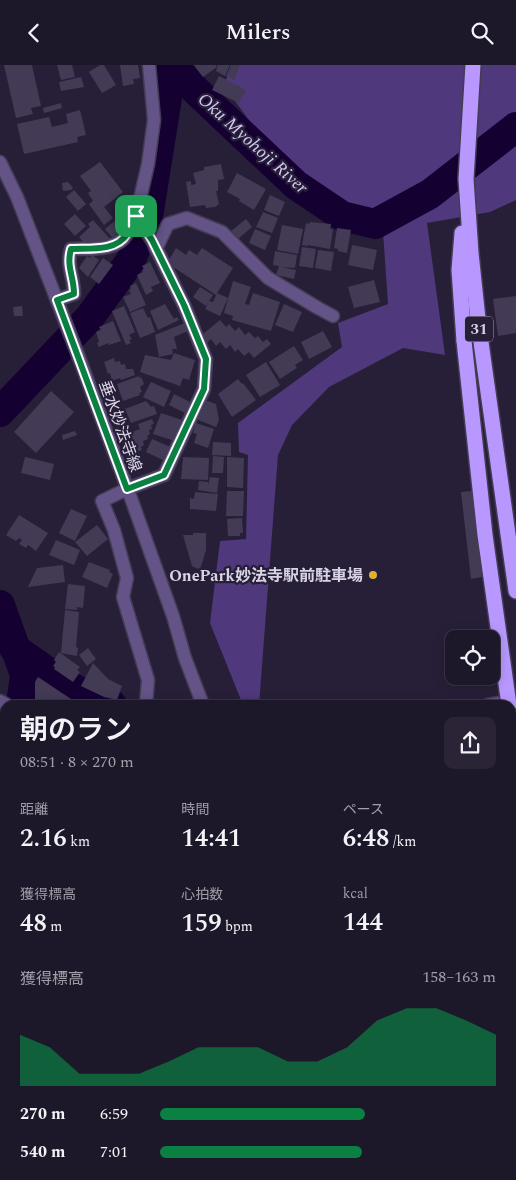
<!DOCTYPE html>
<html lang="ja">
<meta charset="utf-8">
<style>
body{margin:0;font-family:Spectral,"Noto Sans JP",serif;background:#2a2436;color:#f1f3f6;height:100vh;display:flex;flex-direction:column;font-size:19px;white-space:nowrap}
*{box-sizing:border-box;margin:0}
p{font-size:16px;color:#a09fa8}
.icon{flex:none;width:28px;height:28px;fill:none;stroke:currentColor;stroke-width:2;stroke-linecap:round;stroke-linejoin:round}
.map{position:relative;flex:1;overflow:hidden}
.panel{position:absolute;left:0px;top:635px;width:516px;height:480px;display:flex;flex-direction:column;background:#1d172a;border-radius:15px 15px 0 0;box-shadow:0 2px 12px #0003,0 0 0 1px #3b3647}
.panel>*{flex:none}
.fabs{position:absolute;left:445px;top:565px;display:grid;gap:10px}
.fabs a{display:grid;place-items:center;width:55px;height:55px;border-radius:10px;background:#1d172a;box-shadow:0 2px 12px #0003,0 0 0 1px #3b3647;font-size:25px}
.pin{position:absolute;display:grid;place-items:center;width:42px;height:42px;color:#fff;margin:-21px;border-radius:10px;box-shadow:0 2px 8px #0006}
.round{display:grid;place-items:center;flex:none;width:52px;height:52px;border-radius:10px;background:#2a2436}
.headline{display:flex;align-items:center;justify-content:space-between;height:85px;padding:0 20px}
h1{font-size:28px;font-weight:600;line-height:38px}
.metrics{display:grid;grid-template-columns:repeat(3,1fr);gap:8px;height:85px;padding:5px 20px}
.metrics div{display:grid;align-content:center}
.metrics b{font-size:25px;font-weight:600}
.metrics small{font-size:14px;font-weight:400}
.metrics p{font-size:14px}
.chart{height:140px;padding:10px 20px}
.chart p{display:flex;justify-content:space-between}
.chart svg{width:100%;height:90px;margin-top:5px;fill:#0b8043;opacity:.7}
ul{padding:0 20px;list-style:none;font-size:16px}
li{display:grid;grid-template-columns:80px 60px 1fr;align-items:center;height:38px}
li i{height:12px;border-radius:6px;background:#0b8043}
header{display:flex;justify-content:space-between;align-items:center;height:65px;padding:0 20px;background:#1d172a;font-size:22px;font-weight:600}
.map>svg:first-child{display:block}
.green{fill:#4f387c}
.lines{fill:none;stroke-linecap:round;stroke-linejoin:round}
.river{stroke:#150032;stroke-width:30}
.building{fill:#433b56}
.minor-casing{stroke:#433c54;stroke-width:15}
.highway-casing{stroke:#433c54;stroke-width:18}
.minor{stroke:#635386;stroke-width:12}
.highway{stroke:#b898fe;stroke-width:15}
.highway-bridge-casing{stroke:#433c54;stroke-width:18;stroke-linecap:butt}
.highway-bridge{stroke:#b898fe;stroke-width:15}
.route-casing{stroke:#fff;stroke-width:10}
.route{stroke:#0b8043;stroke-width:6}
.poi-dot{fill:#dfb034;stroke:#271f38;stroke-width:2}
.labels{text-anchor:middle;stroke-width:4.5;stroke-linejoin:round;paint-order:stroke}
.shield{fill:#271f38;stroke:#a39eb1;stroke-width:1}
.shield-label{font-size:15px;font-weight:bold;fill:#d8d4e5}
.street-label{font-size:16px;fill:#d8d4e5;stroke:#271f38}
.poi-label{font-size:16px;font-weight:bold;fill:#d8d4e5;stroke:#271f38;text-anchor:end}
.water-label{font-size:18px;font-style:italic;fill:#d4c9f5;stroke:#271f38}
</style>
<header><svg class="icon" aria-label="back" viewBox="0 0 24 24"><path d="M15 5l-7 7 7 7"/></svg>Milers<svg class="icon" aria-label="search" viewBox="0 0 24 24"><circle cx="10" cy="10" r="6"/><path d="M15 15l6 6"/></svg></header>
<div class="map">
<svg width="516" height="1115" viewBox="0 0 516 1115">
<rect width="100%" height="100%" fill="#271f38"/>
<g class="green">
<path d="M 231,0 L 516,0 L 516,135 L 490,147 L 427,158 L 445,290 L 403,283 L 329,322 L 292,360 L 278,390 L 259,640 L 243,640 L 210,558 L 220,476 L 246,474 L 248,390 L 239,387 L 238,358 L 342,282 L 338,258 L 388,239 L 383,166 L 315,129 L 265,77 L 224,21 Z"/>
<path d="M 0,719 L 5,721 L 5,925 L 0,928 Z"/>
</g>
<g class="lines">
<g class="river">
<path d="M 174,0 L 190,20 L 296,120 L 342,151 L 375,159 L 430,129 L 516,62"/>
<path d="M 0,347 L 90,252 L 131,195 L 148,152 L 167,33 L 168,0"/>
<path d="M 0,540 L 25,610 L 21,640"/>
<path d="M 14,583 C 44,604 76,630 112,640"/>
<path d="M 0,699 L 5,693"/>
</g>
</g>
<g class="building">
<path d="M 4,0 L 32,0 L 41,41 L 31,43 L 33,49 L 16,53 Z"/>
<path d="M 57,0 L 72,0 L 75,12 L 61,15 Z"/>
<path d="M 100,0 L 104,0 L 116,20 L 102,28 L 89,7 Z"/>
<path d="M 120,0 L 138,0 L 140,13 L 133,14 L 134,19 L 123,21 Z"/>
<path d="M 194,0 L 216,0 L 217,2 L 203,12 Z"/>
<path d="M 218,0 L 230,0 L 225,11 L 216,6 Z"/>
<path d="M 231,0 L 240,0 L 234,15 L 226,11 Z"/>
<path d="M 219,11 L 246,25 L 239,38 L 212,25 Z"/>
<path d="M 81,12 L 84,22 L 61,26 L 59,17 Z"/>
<path d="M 61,38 L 62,43 L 44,48 L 43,43 Z"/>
<path d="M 80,45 L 86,70 L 77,72 L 78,77 L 24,89 L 17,59 L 49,52 L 52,62 L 68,58 L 66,49 Z"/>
<path d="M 100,97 L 123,127 L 104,142 L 113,153 L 104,160 L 89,139 L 93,136 L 88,128 L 91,126 L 80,111 Z"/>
<path d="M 221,99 L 224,114 L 218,115 L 218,126 L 216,126 L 219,139 L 215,142 L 206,143 L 205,140 L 190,142 L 186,117 L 191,116 L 191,120 L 196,119 L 193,108 L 204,105 L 204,102 Z"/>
<path d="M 237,108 L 266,124 L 254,145 L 239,136 L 240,134 L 227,127 Z"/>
<path d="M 68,117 L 73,123 L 71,125 L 63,126 L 62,118 Z"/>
<path d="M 74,125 L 86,139 L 78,146 L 66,132 Z"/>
<path d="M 270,130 L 285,137 L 279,151 L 264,145 Z"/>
<path d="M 263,147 L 278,153 L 272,168 L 256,162 Z"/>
<path d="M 75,149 L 86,161 L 75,171 L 64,159 Z"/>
<path d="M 122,150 L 130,158 L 122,165 L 124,168 L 115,176 L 105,164 Z"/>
<path d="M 246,154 L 252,162 L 238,174 L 231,166 Z"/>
<path d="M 93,155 L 112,176 L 86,180 L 79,172 L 90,162 L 88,159 Z"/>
<path d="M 310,157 L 331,159 L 330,164 L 333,164 L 330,184 L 308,180 L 308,181 L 302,180 L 306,158 L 309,159 Z"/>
<path d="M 282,160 L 303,164 L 298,189 L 277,185 Z"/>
<path d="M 337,163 L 351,165 L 347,188 L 338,186 L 338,184 L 334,183 Z"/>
<path d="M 255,164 L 271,171 L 265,185 L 249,178 Z"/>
<path d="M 352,180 L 377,185 L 373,205 L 348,200 Z"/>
<path d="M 302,182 L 316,184 L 313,203 L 299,201 Z"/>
<path d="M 176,183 L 186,190 L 189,185 L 197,190 L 202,183 L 233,203 L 217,228 L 228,233 L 220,251 L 205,244 L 209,236 L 213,237 L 216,230 L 167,198 Z"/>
<path d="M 318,185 L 334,187 L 331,206 L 315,203 Z"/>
<path d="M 275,186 L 297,190 L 295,203 L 281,202 L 296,205 L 294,214 L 276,210 L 279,201 L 273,200 Z"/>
<path d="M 92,190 L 99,195 L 88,212 L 79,203 L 87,191 L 90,193 Z"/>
<path d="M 103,193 L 113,200 L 99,219 L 90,212 Z"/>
<path d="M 150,197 L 160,218 L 151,222 L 153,226 L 146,230 L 137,210 L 143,207 L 142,205 L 144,204 L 142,201 Z"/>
<path d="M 374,215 L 380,237 L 354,243 L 348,222 Z"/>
<path d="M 233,216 L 251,222 L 245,239 L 249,240 L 253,228 L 280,237 L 271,266 L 232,255 L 233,251 L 224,248 Z"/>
<path d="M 136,218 L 146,240 L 130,247 L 123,232 L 131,229 L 129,225 L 131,224 L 130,221 Z"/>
<path d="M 200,222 L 213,230 L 206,241 L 193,232 Z"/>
<path d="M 516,231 L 516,268 L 498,271 L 493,234 Z"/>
<path d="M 165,239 L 174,254 L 177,252 L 179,255 L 158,265 L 150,246 Z"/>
<path d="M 284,239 L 302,247 L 293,267 L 275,260 Z"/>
<path d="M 22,241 L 23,251 L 14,251 L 13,242 Z"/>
<path d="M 124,241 L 135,267 L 129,270 L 132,274 L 129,275 L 131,278 L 126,280 L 112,246 Z"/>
<path d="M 143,243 L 148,253 L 150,252 L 155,267 L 140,273 L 130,248 Z"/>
<path d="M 220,255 L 226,262 L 229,259 L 235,266 L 239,262 L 245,270 L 249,267 L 255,273 L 258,271 L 263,277 L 267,274 L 271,279 L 254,293 L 249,287 L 244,291 L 238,284 L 235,287 L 230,280 L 226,284 L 220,277 L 216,281 L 211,274 L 207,278 L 203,269 Z"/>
<path d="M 113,256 L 121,276 L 109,280 L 108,278 L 99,282 L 97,278 L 99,277 L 96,267 L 101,265 L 99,262 Z"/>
<path d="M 185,258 L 188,266 L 174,272 L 177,284 L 172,284 L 173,289 L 159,292 L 155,270 Z"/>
<path d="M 323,266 L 332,282 L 309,294 L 301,277 Z"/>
<path d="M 294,281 L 303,295 L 295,300 L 297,303 L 280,314 L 269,297 Z"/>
<path d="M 174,288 L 195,295 L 189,315 L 183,313 L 180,321 L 140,307 L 145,290 L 171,295 Z"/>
<path d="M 114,293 L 115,297 L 120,296 L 121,300 L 125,299 L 126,304 L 133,304 L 135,310 L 121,315 L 120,313 L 112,316 L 110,308 L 108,309 L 104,297 Z"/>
<path d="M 266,297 L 280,320 L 260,332 L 246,310 Z"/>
<path d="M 139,311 L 139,313 L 141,312 L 144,319 L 140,322 L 142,327 L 139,328 L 140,330 L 123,336 L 117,319 Z"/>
<path d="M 238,314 L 242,319 L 243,318 L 256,335 L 232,352 L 218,329 Z"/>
<path d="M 151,317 L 171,326 L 164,342 L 143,332 Z"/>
<path d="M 51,326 L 74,347 L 36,388 L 14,367 Z"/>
<path d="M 174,329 L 190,337 L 185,348 L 169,340 Z"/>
<path d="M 205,335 L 216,339 L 219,355 L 216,362 L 196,354 Z"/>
<path d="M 146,336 L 151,342 L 154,341 L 157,349 L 131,358 L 125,344 Z"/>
<path d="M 161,348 L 182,355 L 175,376 L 153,369 Z"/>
<path d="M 152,354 L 154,359 L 151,360 L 152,364 L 149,365 L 150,369 L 147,371 L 148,374 L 143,376 L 144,380 L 141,382 L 142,385 L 136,387 L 129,368 L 140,364 L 138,359 Z"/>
<path d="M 196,358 L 214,364 L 208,383 L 194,378 L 197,369 L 193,368 Z"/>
<path d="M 75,366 L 77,370 L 63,375 L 62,370 Z"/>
<path d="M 152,374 L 173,383 L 167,397 L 146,387 Z"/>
<path d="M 213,377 L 231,378 L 231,391 L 212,390 Z"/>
<path d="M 213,391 L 224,392 L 223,408 L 212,408 Z"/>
<path d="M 25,392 L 54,399 L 50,415 L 21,408 Z"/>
<path d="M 183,392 L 209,393 L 208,415 L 181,414 Z"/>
<path d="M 227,392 L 244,393 L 243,423 L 227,422 Z"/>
<path d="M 210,412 L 219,413 L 217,428 L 198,425 L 199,416 L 208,417 L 208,420 Z"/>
<path d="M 227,426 L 244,426 L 243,451 L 226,451 Z"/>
<path d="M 472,426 L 482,512 L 471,514 L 461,427 Z"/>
<path d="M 195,427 L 218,429 L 216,446 L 190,444 L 190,433 L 194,434 Z"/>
<path d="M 71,444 L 87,451 L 75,476 L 59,468 Z"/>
<path d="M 19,450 L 48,468 L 36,486 L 28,480 L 26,483 L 19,479 L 22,475 L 19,473 L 16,476 L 6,470 Z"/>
<path d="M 242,453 L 243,468 L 240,468 L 240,471 L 228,471 L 227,454 Z"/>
<path d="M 97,460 L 108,474 L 87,491 L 75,477 Z"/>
<path d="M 193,468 L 206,468 L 206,485 L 200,505 L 192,501 L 183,470 L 193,470 Z"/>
<path d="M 56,475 L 80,485 L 74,500 L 49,490 Z"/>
<path d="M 89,497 L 110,505 L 109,507 L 113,509 L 107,523 L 82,512 Z"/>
<path d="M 63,500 L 65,517 L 28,522 L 37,503 Z"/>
<path d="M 68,519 L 85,521 L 83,543 L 77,542 L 77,545 L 65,544 Z"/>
<path d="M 65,545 L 79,547 L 76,582 L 78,583 L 77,591 L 61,588 Z"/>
<path d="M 88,583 L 96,594 L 87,601 L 79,590 Z"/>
<path d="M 59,587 L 80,602 L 77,605 L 80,607 L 73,617 L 54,604 L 55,602 L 53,601 L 56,597 L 54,595 Z"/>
<path d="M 93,598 L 108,614 L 122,621 L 117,635 L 104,632 L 81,621 Z"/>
<path d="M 38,612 L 74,636 L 72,640 L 40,640 L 35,637 L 35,617 Z"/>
<path d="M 0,991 L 5,994 L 5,1039 L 0,1036 Z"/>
<path d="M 207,1110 L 278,1110 L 280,1115 L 193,1115 Z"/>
</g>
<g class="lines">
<g class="minor-casing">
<g id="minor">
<path d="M 0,97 L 17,132 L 78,290 L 132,436 L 173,551 L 185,593 L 203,640"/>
<path d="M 156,184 L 168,159 L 187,153 L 222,167 L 268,213 L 318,243 L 333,251"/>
<path d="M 57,235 L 74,229 C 74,211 66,202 71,184 C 89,183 116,187 127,169 C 131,164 133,157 136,151"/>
<path d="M 0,636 L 7,640"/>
<path d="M 146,640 L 148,615 L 123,532 L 127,513 L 114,465 L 102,436 L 127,424 L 164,410 L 204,324 L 206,294 L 184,240 L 152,175 L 136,151 L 148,99 L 154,55 L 149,0"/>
<path d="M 488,640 L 516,635"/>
<path d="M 347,1110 L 348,1115"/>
<path d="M 378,1110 L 379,1115"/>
<path d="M 400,1110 L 402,1115"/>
<path d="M 449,1110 L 449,1115"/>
</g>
</g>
<g class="highway-casing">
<g id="highway">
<path d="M 473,0 L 466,114 L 471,188 L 479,263 L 516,526"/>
<path d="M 462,168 L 459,205 L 464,276"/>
<path d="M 511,656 L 516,685"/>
<path d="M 511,1067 L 516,1040"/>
<path d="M 503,1115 L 504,1110"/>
</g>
</g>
<use href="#minor" class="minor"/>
<use href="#highway" class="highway"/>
<g class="highway-bridge-casing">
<path id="highway-bridge" d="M 464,276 L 485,470 L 509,640"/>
</g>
<use href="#highway-bridge" class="highway-bridge"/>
</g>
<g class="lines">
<g class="route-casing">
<path id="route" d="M 136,151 L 152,175 L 184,240 L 206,294 L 204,324 L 164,410 L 127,424 L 57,235 L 74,229 C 74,211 66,202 71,184 C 89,183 116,187 127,169 C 131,164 133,157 136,151 Z"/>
</g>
<use href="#route" class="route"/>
</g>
<circle class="poi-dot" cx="373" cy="510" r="5"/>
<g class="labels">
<rect class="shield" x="465" y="251.5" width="28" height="25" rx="4"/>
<g class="shield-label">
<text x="479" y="269">31</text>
</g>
<g class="street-label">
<text transform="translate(121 361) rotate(70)" y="6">垂水妙法寺線</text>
</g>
<g class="poi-label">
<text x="363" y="516">OnePark妙法寺駅前駐車場</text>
</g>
<g class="water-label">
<text transform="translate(253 78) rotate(42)" y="6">Oku Myohoji River</text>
</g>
</g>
</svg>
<div class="fabs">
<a><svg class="icon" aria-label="locate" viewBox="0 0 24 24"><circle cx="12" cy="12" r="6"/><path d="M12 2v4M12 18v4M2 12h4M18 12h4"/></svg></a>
</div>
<div class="pin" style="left:136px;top:151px;background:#1e9e55"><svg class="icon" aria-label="arrive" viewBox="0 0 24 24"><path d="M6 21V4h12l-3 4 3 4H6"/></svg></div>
<section class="panel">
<div class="headline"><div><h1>朝のラン</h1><p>08:51 · 8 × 270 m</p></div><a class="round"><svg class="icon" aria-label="share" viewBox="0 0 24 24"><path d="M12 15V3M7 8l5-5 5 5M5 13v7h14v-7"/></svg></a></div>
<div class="metrics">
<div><p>距離</p><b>2.16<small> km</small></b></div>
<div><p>時間</p><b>14:41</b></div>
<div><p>ペース</p><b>6:48<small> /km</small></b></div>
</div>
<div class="metrics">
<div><p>獲得標高</p><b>48<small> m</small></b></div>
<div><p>心拍数</p><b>159<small> bpm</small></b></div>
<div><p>kcal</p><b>144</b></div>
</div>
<div class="chart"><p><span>獲得標高</span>158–163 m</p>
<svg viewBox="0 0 160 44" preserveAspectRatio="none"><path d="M0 44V19L10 25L20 38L30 38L40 38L50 32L60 25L70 25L80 25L90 32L100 32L110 25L120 12L130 6L140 6L150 12L160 19V44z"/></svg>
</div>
<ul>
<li><b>270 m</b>6:59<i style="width:61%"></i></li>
<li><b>540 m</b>7:01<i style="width:60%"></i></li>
</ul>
</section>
</div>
